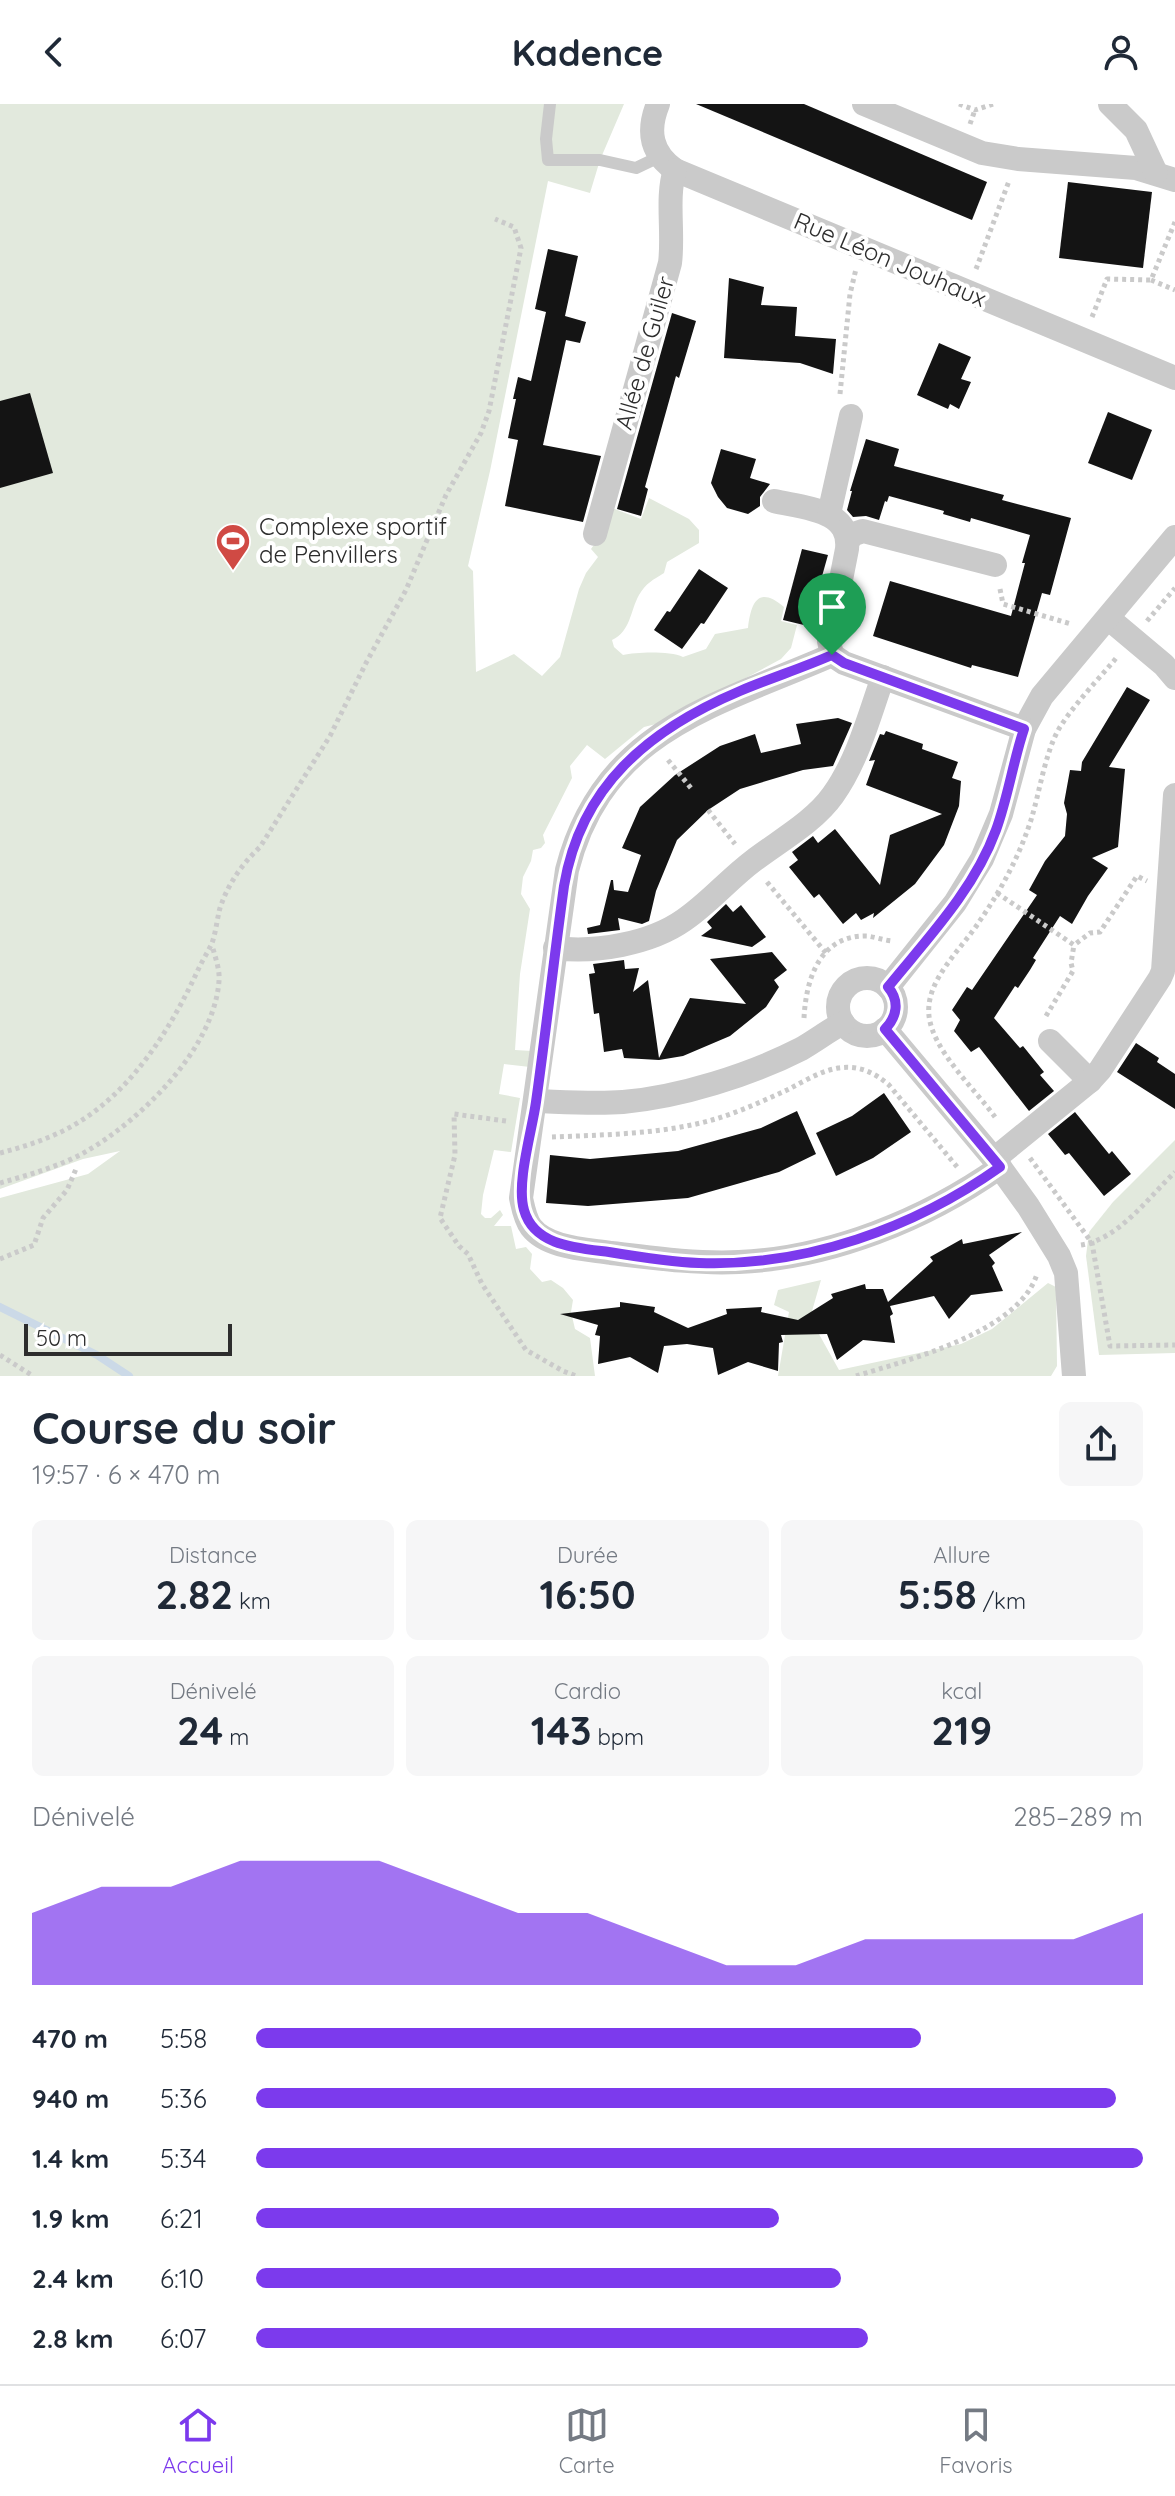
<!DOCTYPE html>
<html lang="fr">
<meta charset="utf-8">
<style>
body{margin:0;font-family:Quicksand,sans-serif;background:#f6f6f7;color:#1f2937;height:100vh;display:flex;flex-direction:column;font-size:30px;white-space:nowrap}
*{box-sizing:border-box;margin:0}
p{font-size:26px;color:#747a83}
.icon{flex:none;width:44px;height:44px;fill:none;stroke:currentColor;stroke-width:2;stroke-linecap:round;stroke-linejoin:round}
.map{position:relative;height:1272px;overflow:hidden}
.details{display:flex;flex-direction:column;background:#fff;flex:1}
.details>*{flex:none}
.scale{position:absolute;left:24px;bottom:20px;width:208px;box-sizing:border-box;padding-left:8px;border:4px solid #2d2d2d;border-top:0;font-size:22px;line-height:28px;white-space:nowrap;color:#2d2d2d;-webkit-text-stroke:6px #fff;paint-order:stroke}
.pin{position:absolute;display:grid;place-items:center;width:68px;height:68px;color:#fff;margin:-82px -34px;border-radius:50% 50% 50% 0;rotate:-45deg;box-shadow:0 0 8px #0007}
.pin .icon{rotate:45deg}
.round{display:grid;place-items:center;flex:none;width:84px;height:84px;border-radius:12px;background:#f6f6f7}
.headline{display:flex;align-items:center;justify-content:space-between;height:136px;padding:0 32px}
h1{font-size:44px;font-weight:800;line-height:60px}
.figures{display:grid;grid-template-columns:repeat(3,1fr);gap:12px;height:136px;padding:8px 32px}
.figures div{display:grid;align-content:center;border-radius:12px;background:#f6f6f7;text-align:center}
.figures b{font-size:40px;font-weight:800}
.figures small{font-size:22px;font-weight:400}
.figures p{font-size:22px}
.chart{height:224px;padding:16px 32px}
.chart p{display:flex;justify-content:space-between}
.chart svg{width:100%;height:144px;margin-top:8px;fill:#7c3aed;opacity:.7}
ul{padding:0 32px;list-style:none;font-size:26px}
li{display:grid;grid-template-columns:128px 96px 1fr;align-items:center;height:60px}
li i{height:20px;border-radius:10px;background:#7c3aed}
header{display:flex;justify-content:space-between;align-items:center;height:104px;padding:0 32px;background:#fff;font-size:36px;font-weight:800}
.tabs{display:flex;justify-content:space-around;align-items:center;height:112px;border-top:2px solid #e0e1e3;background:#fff;font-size:22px;color:#747a83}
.tabs a{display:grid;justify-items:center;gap:4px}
.tabs .selected{color:#7c3aed}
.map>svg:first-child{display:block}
.green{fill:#e2e9dd}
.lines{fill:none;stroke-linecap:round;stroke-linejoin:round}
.stream{stroke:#cbd9e7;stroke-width:8}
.building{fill:#141414}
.path{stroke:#cacaca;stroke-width:5;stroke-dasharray:4 4;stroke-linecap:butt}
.lane{stroke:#cacaca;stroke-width:12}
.street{stroke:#cacaca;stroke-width:24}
.route-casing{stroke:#fff;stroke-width:16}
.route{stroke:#7c3aed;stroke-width:10}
.labels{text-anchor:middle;stroke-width:8;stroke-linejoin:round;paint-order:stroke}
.street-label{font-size:24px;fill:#2d2d2d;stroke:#fff}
.poi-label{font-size:24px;fill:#2d2d2d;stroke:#fff;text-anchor:start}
</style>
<header><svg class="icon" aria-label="back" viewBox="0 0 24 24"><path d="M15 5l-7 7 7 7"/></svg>Kadence<svg class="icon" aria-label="person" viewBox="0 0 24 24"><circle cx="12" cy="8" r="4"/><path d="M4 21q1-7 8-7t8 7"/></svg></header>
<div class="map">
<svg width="1175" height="1272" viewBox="0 0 1175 1272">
<rect width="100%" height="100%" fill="#fff"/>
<g class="green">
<path d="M 0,0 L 624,0 L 600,56 L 590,89 L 548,77 L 490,367 L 468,462 L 473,467 L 476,568 L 514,550 L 542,572 L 560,553 L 579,485 L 586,469 L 598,453 L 591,445 L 598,435 L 612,404 L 641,415 L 649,394 L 689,415 L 699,426 L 699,439 L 667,458 L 664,469 C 653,476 646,479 639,491 C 630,507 631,527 612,536 L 614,543 L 623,551 C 637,548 670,547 683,553 L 706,545 L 715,530 L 748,524 C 751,499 758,481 784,503 L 781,517 L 797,521 L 791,544 L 781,555 L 664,618 L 644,623 L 605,655 L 587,641 L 570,662 L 572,674 L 543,731 L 545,739 L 541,744 L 533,746 L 531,757 L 523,773 L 521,790 L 530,805 L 520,870 L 515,946 L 532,947 L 530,963 L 504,960 L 499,990 L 520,994 L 511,1048 L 494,1046 L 483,1091 L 481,1110 L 485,1114 L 491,1114 L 500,1106 L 503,1111 L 494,1122 L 511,1122 L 516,1145 L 526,1143 L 532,1150 L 530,1165 L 542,1178 L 551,1176 L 563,1184 L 573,1196 L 571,1208 L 575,1225 L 590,1234 L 595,1272 L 0,1272 L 0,1094 L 88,1070 L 120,1047 L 83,1055 L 0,1085 Z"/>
<path d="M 1175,1036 L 1175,1249 L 1099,1251 L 1086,1152 L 1089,1128 L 1113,1098 Z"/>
<path d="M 821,1176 L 810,1214 L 839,1266 L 961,1240 L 992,1225 L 1048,1179 L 1056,1183 L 1057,1262 L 1051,1272 L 778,1272 L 789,1208 L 774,1201 L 778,1186 Z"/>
</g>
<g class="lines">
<path class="stream" d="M 0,1203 L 97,1251 L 129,1272"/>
</g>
<g class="building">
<path d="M 696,0 L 804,0 L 987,78 L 972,116 Z"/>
<path d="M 1068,78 L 1152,88 L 1143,164 L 1059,154 Z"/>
<path d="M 548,145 L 578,152 L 565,212 L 586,218 L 580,239 L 566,236 L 543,341 L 601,352 L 583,418 L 505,402 L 518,336 L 508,334 L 516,295 L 513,295 L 518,273 L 531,277 L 546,208 L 535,205 Z"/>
<path d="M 729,174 L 764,183 L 761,201 L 797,203 L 795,232 L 836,235 L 833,270 L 800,259 L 724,254 Z"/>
<path d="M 672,209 L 696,217 L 679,274 L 676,272 L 645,383 L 648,385 L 641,412 L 617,405 Z"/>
<path d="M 939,239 L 971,253 L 961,275 L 971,278 L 959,305 L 950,300 L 948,305 L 917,291 Z"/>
<path d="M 30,289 L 53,369 L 0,384 L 0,297 Z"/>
<path d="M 1108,308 L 1152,326 L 1132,376 L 1088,359 Z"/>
<path d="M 866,335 L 899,345 L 894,362 L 1004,391 L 1002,396 L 1071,414 L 1050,491 L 1042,489 L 1018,573 L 972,561 L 971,564 L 873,532 L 890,477 L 1011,512 L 1025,459 L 1022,459 L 1030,431 L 971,414 L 970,418 L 943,410 L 944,407 L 889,392 L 887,398 L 885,397 L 879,416 L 866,412 L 853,413 L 847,406 L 852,387 L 850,387 Z"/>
<path d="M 721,345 L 756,355 L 750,374 L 770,380 L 760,393 L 760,402 L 748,410 L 727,404 L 718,393 L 711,379 Z"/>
<path d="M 802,445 L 828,451 L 808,522 L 783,516 Z"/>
<path d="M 699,465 L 728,484 L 704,520 L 701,519 L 682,545 L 654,526 L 667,507 L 670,508 Z"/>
<path d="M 1127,583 L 1150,596 L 1109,663 L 1125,665 L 1118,743 L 1092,754 L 1108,764 L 1088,792 L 1072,820 L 1060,812 L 1033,854 L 1036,856 L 1030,866 L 1018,884 L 1015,882 L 994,914 L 1020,944 L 1023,942 L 1044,968 L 1040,971 L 1054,987 L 1029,1007 L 979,943 L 971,948 L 954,927 L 960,916 L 952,906 L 967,883 L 972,886 L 1037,791 L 1029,786 L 1045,757 L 1065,732 L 1067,710 L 1064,699 L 1070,666 L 1081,667 L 1082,658 Z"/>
<path d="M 838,614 L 852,619 L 833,662 L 803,666 L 740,685 L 708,706 L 677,736 L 656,787 L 649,817 L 642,820 L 618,814 L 620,826 L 588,830 L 587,824 L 600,821 L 611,776 L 613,776 L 614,786 L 628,788 L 641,751 L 622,744 L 640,703 L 675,671 L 720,642 L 755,630 L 761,649 L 801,640 L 796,620 Z"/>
<path d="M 886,627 L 923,640 L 922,645 L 958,658 L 952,674 L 961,677 L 959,702 L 944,741 L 915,780 L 873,814 L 874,809 L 861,816 L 856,809 L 843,820 L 819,790 L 814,794 L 789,763 L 798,756 L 792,748 L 813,732 L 818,739 L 835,725 L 880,781 L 890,731 L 942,710 L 866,681 L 875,656 L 869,657 L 880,630 L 884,631 Z"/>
<path d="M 726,800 L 733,808 L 741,801 L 766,833 L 752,843 L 701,832 L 712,824 L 707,818 Z"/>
<path d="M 772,848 L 787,866 L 774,876 L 779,883 L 766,903 L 730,932 L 683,952 L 659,956 L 624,954 L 622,945 L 604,948 L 599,909 L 594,910 L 589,870 L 595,869 L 593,860 L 624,856 L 625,865 L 639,864 L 633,888 L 648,876 L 659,954 L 690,894 L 746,900 L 710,855 Z"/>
<path d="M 1136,939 L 1159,954 L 1157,958 L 1175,970 L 1175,1005 L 1117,968 Z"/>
<path d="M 884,989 L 911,1028 L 873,1054 L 836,1072 L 816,1029 L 852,1012 Z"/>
<path d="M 797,1007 L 816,1050 L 779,1068 L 688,1094 L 588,1102 L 546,1099 L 550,1051 L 590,1055 L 678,1047 L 761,1024 Z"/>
<path d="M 1075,1008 L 1109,1050 L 1112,1047 L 1131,1070 L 1104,1092 L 1069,1049 L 1065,1051 L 1048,1030 Z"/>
<path d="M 1022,1128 L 989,1151 L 995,1159 L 992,1162 L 1003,1187 L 971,1191 L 949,1215 L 934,1192 L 890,1202 L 893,1210 L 890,1212 L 895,1239 L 863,1236 L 837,1256 L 827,1230 L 781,1231 L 783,1238 L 779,1239 L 778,1267 L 748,1258 L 718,1271 L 713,1244 L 687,1240 L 664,1242 L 658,1269 L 630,1253 L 598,1260 L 600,1232 L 595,1231 L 598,1221 L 560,1210 L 620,1203 L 620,1198 L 655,1203 L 654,1208 L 688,1224 L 727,1210 L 726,1205 L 762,1203 L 761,1208 L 798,1216 L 833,1194 L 831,1190 L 865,1180 L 866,1185 L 883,1185 L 888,1198 L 933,1157 L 930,1153 L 962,1135 L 963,1140 Z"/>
</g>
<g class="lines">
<g class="path">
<path d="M 959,0 L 975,6 L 993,0"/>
<path d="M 970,20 L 975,6"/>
<path d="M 976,165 L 1009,77"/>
<path d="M 1151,176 L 1175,186"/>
<path d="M 1092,213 L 1107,175 L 1151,176 L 1175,118"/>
<path d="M 840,290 L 850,190 L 856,165"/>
<path d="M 1000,485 L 1003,500 L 1071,520"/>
<path d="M 1147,517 L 1175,484"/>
<path d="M 668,656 L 691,684"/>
<path d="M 708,706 L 735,740"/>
<path d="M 767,778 L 826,849"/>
<path d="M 997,789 L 1074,841 L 1090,829 L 1100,828 L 1137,772 L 1147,777"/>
<path d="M 1046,912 L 1073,867 L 1071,859 L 1074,841"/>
<path d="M 804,914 C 806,876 819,831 867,832 C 875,833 883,836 892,837"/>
<path d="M 995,1013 C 975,985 933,947 929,912 C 925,876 961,846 979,818 C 1001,786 1019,753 1031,716 C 1040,687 1045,648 1060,623 C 1076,598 1098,576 1117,553"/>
<path d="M 506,1017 L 454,1010 L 455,1051 L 440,1114 L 459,1142 L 468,1150 L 482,1180 L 526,1246 L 563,1267 L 576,1272"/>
<path d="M 552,1033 C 602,1031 663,1030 712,1016 C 737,1009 763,997 787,986 C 803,978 820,967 838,964 C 858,961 874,968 889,981 L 958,1064"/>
<path d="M 0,1049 C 27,1042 55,1033 79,1018 C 134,984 171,924 198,866 C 202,857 208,848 212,839 C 216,828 217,815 220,804 C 228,780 242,760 260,743 L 330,632 L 366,559 L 406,486 L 446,391 L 481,329 L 489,307 L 521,144 L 514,123 L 495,115"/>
<path d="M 1030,1054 L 1092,1139 L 1110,1242 L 1175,1241"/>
<path d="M 0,1079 C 28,1071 61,1062 87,1047 C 142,1015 214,944 219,877 C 220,865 215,853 212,841"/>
<path d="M 1081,1141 C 1119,1135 1148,1094 1175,1068"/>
<path d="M 0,1155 L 34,1141 L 43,1114 L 67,1086 L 76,1065"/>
<path d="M 0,1251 L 33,1272"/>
<path d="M 856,1272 C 908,1256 1019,1228 1037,1170"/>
</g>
<path class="lane" d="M 550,0 L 546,35 L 548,56 L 600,56 L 636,64 L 659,53"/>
<g class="street">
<path d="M 658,0 C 647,27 651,49 675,66 L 1175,274"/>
<path d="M 864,0 L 982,49 L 1018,55 L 1136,64 L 1175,76"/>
<path d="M 1110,0 L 1136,26 L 1156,69"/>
<path d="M 774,397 C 803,404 851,405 847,445 L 829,537 L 832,551"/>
<path d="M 829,410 L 851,312"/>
<path d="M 595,430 L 670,159 C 674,129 666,93 675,66"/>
<path d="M 848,436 L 854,430 L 863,427 L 995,461"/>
<path d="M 1108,514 L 1164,561 L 1175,574"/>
<path d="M 555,844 C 595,849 650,840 684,816 C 709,799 729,775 753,757 C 779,737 814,718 833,691 C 858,656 869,612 883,573"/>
<circle cx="867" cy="903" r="29"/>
<path d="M 888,883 L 955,799 L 982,755 L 1001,710 L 1024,625 L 1042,592 L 1175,433"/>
<path d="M 885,925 L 994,1055 L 1028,1102 L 1059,1152 L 1066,1169 L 1074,1272"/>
<path d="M 1050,937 L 1090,977"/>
<path d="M 537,997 C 565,998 594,1000 623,998 C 680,993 750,971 801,945 C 815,937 828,927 843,919"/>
<path d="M 994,1055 L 1090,977 L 1100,966 L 1160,874 L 1163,867 L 1175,691"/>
<path d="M 1000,1063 C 925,1116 830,1154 739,1158 C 696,1160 653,1154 611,1149 C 586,1145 547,1144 531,1123 C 525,1115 523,1103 521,1094 L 567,766 C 603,625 716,602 832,551 L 844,559 L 1024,625"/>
</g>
</g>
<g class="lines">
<g class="route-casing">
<path id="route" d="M 832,551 L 844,559 L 1024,625 C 1013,658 1008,693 996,726 C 974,786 927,835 888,883 C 900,897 897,913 885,925 L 1000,1063 C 914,1124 805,1163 699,1159 C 669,1158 639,1153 609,1148 C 577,1144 534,1142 524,1106 C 516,1079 532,1027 536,998 C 546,927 554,854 564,782 C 581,681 650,625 740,587 C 771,574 802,564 832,551 Z"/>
</g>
<use href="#route" class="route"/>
</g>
<defs>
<g id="stadium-pin" transform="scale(1.8)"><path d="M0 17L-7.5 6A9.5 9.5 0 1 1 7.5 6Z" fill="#d04a44" stroke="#fff"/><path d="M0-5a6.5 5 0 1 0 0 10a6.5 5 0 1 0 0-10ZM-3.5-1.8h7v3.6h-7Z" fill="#fff"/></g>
</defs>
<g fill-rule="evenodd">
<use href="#stadium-pin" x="233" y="437"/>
</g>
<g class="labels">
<g class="street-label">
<text transform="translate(890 156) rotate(23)" y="8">Rue Léon Jouhaux</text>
<text transform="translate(645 249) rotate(-74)" y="8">Allée de Guiler</text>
</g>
<g class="poi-label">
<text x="259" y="431">Complexe sportif<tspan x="259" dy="28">de Penvillers</tspan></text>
</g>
</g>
</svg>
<div class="scale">50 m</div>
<div class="pin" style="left:832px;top:551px;background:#1e9e55"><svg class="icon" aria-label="arrive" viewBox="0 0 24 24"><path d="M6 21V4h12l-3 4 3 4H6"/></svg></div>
</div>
<section class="details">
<div class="headline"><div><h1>Course du soir</h1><p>19:57 · 6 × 470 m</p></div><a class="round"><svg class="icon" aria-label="share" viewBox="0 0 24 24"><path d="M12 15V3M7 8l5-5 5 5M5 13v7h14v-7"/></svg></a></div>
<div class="figures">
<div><p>Distance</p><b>2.82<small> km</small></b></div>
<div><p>Durée</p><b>16:50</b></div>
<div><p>Allure</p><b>5:58<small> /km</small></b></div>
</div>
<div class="figures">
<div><p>Dénivelé</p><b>24<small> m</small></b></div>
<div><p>Cardio</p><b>143<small> bpm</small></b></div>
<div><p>kcal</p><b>219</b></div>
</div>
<div class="chart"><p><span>Dénivelé</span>285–289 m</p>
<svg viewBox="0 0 160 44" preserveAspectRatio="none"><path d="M0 44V22L10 14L20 14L30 6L40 6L50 6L60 14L70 22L80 22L90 30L100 38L110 38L120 30L130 30L140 30L150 30L160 22V44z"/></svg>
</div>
<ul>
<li><b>470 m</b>5:58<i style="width:75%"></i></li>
<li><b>940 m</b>5:36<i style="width:97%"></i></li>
<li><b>1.4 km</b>5:34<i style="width:100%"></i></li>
<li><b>1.9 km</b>6:21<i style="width:59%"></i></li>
<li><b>2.4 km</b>6:10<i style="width:66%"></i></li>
<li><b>2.8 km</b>6:07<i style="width:69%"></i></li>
</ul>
</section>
<nav class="tabs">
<a class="selected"><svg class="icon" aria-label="home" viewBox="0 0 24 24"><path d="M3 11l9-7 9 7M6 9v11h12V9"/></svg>Accueil</a>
<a><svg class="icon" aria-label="map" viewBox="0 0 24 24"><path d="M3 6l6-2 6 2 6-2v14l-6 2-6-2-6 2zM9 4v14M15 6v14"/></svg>Carte</a>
<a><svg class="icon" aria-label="saved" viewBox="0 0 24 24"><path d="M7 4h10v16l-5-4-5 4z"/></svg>Favoris</a>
</nav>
